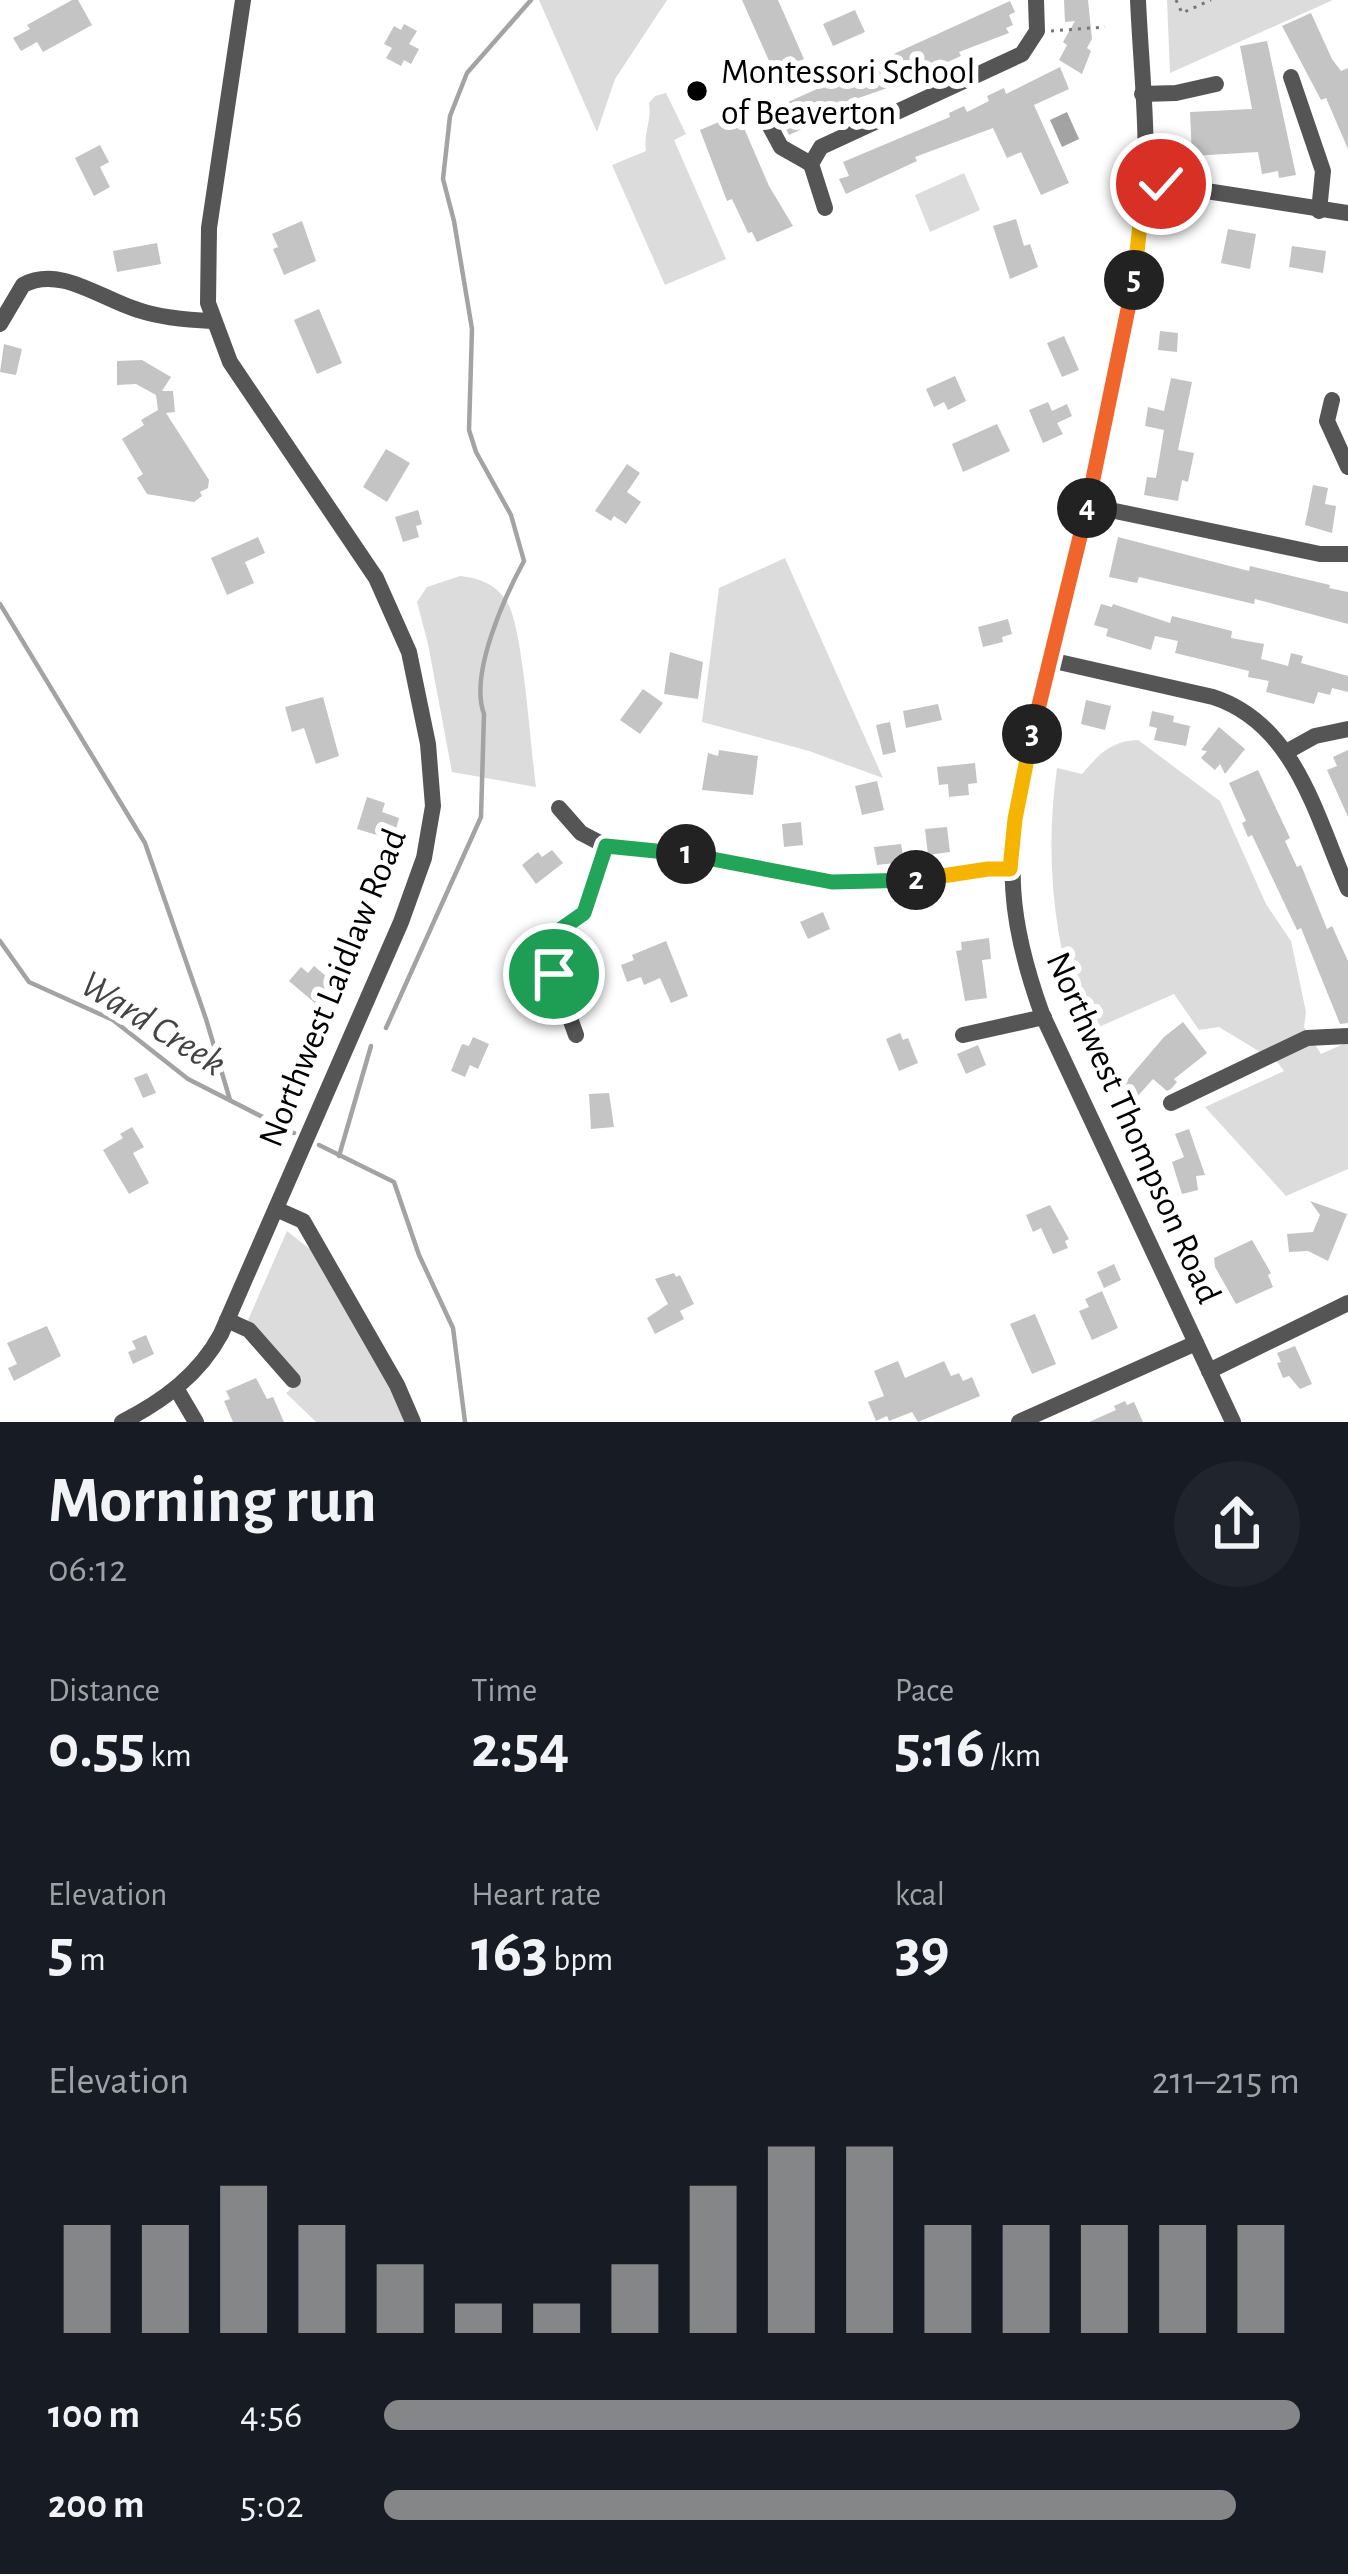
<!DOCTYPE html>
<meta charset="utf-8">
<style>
body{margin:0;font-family:"Alegreya Sans",sans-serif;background:#20242c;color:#f1f3f6;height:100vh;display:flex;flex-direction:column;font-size:45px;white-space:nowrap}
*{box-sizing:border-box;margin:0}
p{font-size:39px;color:#9ea1a6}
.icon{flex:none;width:66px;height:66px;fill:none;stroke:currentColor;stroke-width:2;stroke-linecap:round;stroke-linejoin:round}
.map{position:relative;height:1422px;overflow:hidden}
.sheet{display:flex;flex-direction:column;background:#171b24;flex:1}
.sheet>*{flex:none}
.pin{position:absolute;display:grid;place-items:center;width:102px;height:102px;color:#fff;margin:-51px;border:6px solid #fff;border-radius:50%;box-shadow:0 3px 12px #0007}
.km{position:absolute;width:60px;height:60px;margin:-30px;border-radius:50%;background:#222;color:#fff;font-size:33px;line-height:60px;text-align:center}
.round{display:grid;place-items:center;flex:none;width:126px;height:126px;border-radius:63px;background:#20242c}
.overview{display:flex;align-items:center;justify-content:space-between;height:204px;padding:0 48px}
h1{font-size:66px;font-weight:700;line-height:90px}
.stats{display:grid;grid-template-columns:repeat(3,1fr);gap:18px;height:204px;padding:12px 48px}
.stats div{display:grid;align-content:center}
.stats b{font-size:60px;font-weight:700}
.stats small{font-size:33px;font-weight:400}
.stats p{font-size:33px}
.chart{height:336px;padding:24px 48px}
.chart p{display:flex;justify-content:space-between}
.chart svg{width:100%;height:216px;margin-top:12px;stroke:#858687;stroke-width:6}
ul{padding:0 48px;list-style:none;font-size:39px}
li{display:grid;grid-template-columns:192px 144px 1fr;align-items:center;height:90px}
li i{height:30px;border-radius:15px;background:#858687}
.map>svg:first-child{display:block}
.green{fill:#dcdcdc}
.water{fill:#a3a3a3}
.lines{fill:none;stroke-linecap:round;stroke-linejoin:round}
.stream{stroke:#a3a3a3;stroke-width:4.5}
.building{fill:#c4c4c4}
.path{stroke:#777;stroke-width:3;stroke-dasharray:3 6;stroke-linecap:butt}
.minor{stroke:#555;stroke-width:16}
.split-1-casing{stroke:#fff;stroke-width:24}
.split-2-casing{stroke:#fff;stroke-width:24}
.split-3-casing{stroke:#fff;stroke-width:24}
.split-4-casing{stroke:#fff;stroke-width:24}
.split-5-casing{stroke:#fff;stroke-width:24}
.split-6-casing{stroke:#fff;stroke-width:24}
.split-1{stroke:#22a559;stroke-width:15}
.split-2{stroke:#22a559;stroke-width:15}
.split-3{stroke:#f5b400;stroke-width:15}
.split-4{stroke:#f0652b;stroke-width:15}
.split-5{stroke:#f0652b;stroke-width:15}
.split-6{stroke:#f5b400;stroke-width:15}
.poi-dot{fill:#000;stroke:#fff;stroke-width:4.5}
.labels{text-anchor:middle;stroke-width:12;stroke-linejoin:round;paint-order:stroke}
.poi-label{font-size:36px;fill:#000;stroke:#fff;text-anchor:start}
.street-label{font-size:36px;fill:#000;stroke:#fff}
.water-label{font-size:39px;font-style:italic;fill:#444;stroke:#fff}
</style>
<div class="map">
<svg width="1348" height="1422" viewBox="0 0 1348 1422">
<rect width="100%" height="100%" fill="#fff"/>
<g class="green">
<path d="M 539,0 L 667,0 L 615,79 L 597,132 Z"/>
<path d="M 1167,0 L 1333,0 L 1170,73 Z"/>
<path d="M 666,93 L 686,134 L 674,140 L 726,259 L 665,285 L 612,165 L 646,151 C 643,134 652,121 649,103 L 655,96 Z"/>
<path d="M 964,173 L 980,210 L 930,232 L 915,195 Z"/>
<path d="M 785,558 L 883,778 L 809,751 L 702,722 L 719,588 Z"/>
<path d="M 460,576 C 480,578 497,585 507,602 C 523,626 531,751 536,787 L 452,772 L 428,644 L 417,602 L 427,587 Z"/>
<path d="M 1138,740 L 1220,801 L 1266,904 L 1291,941 L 1306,1012 L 1304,1027 L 1321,1054 L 1348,1042 L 1348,1169 L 1286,1196 L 1205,1107 L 1284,1071 L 1278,1063 L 1219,1027 L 1199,1030 L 1174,994 L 1085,1033 C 1054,945 1044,861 1057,768 L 1082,774 C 1099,754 1111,741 1138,740 Z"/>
<path d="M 287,1231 L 311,1250 L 410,1422 L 316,1422 L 286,1393 L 302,1379 L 248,1320 Z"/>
</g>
<path class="water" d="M 1067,112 L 1079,139 L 1062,147 L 1050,120 Z"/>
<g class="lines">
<g class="stream">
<path d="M 0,604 L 145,843 L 206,1019 L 230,1100"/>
<path d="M 0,941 L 29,982 L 113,1020 L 188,1079 L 294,1133"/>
<path d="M 386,1028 L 481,817 L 484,714 C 469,674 505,596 524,561 L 511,515 L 476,452 L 469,430 L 472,329 L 454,221 L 443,179 L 450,116 L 467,73 L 531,0"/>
<path d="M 319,1145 L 394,1182 L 419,1255 L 453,1328 L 465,1422"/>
<path d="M 339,1156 L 371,1046"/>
</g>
</g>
<g class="building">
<path d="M 72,0 L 78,0 L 92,25 L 43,52 L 37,42 L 21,51 L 13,38 L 30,29 L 27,25 Z"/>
<path d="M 742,0 L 778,0 L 804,59 L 774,72 Z"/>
<path d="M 1064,0 L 1088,0 L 1092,39 L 1087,48 L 1091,51 L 1082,74 L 1059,60 L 1067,45 L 1063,42 L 1075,21 L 1065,22 Z"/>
<path d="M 1010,1 L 1015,12 L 1009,15 L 1013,25 L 1006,28 L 1009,33 L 959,52 L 961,56 L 943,64 L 941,59 L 919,69 L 922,75 L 905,82 L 838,105 L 841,111 L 789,135 L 775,108 Z"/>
<path d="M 855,10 L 865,32 L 833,46 L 823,24 Z"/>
<path d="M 1311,13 L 1332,59 L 1341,71 L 1348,68 L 1348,149 L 1326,98 L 1321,100 L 1282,26 Z"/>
<path d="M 404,24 L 417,31 L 409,44 L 419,49 L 411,64 L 404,60 L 401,66 L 386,58 L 392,48 L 384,44 L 394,26 L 401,30 Z"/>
<path d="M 1267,41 L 1296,175 L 1279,178 L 1278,171 L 1262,174 L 1258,152 L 1192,156 L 1190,112 L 1252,109 L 1240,46 Z"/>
<path d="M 1060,67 L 1069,89 L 1034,105 L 1069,183 L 1041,195 L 1021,152 L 1007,158 L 993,128 L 915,157 L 917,161 L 846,194 L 839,179 L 849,176 L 843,162 L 950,117 L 949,113 L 964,106 L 967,112 L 989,101 L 987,96 L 1004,88 L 1006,94 Z"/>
<path d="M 738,114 L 769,186 L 793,226 L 757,242 L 752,232 L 748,233 L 732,199 L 727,201 L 700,130 Z"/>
<path d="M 100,145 L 109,162 L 100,167 L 110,187 L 94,196 L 75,158 Z"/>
<path d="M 1016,219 L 1024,246 L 1030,244 L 1038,267 L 1010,279 L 993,226 Z"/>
<path d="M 302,221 L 316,261 L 284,275 L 273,249 L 278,247 L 272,234 Z"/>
<path d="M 1228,229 L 1256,234 L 1250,269 L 1221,263 Z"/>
<path d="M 157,243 L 161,264 L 117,272 L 113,251 Z"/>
<path d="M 1292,246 L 1326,251 L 1323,273 L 1289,267 Z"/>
<path d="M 319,309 L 342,363 L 317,374 L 294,320 Z"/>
<path d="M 1160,331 L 1178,333 L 1177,352 L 1158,350 Z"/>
<path d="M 1064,336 L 1079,370 L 1062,377 L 1047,343 Z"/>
<path d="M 4,344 L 22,349 L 16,375 L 0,372 Z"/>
<path d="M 142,360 L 171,377 L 162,391 L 173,391 L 175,412 L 166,413 L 209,480 L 208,488 L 200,492 L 202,496 L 194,502 L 147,494 L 137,478 L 143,474 L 122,439 L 144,425 L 141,420 L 158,410 L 156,395 L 136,384 L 117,385 L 117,361 Z"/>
<path d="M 955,376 L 966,401 L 948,410 L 944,402 L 934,407 L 926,389 Z"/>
<path d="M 1171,378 L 1192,382 L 1178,450 L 1194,453 L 1188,482 L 1182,480 L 1178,501 L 1144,495 L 1147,477 L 1156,478 L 1164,430 L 1145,426 L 1148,407 L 1164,411 Z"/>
<path d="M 1048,402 L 1052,411 L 1067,404 L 1072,416 L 1057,423 L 1063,434 L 1043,443 L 1029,410 Z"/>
<path d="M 997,424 L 1010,451 L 963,472 L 952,444 Z"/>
<path d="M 386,449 L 410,463 L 387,502 L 363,487 Z"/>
<path d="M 627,464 L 640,473 L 627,492 L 641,502 L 626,524 L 614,516 L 611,521 L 595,511 Z"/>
<path d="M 1313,485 L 1328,488 L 1325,504 L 1336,506 L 1332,533 L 1305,525 Z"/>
<path d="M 418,510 L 422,524 L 416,526 L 419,537 L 403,542 L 395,517 Z"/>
<path d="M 258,537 L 265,553 L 245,562 L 254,583 L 227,595 L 211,558 Z"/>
<path d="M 1118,537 L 1249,571 L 1250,566 L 1330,585 L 1329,588 L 1348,592 L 1348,624 L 1255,599 L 1254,604 L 1139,577 L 1137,583 L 1109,577 Z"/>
<path d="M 1101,604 L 1112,607 L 1113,604 L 1170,623 L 1172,616 L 1232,631 L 1231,638 L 1264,644 L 1261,659 L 1288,666 L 1291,653 L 1303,656 L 1301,663 L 1348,676 L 1348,692 L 1332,688 L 1330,695 L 1318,692 L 1314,704 L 1266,692 L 1269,681 L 1248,677 L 1249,671 L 1175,653 L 1178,641 L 1155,636 L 1151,650 L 1106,636 L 1108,629 L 1094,625 Z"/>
<path d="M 1008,619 L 1012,634 L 1002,637 L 1003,642 L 983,647 L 978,627 Z"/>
<path d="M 670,652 L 703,662 L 698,699 L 664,694 Z"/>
<path d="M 643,689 L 663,703 L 640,734 L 620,720 Z"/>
<path d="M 323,697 L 339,756 L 316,764 L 304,728 L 292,732 L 285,707 Z"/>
<path d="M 1086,700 L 1111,706 L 1105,730 L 1081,724 Z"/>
<path d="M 938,704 L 942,720 L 906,728 L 903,711 Z"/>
<path d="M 1152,711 L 1174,716 L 1173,722 L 1190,726 L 1186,746 L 1154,740 L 1157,728 L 1149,726 Z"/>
<path d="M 890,722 L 896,752 L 883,755 L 876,725 Z"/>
<path d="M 1219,727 L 1245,749 L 1225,774 L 1220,764 L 1215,770 L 1201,758 L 1207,751 L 1201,750 Z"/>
<path d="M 719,750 L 758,756 L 753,795 L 702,790 L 708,753 L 718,756 Z"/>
<path d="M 1348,750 L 1348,817 L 1327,770 L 1337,766 L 1333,757 Z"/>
<path d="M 975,763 L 977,783 L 968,784 L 969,795 L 949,797 L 948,784 L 939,785 L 937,767 Z"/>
<path d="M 1258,770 L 1290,838 L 1285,841 L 1297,867 L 1301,865 L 1327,929 L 1332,926 L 1348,961 L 1348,1023 L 1340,1024 L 1301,928 L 1297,930 L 1252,835 L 1248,837 L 1242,823 L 1246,821 L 1229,783 Z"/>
<path d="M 877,781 L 884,810 L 862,815 L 855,786 Z"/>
<path d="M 367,797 L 385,803 L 382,812 L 399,818 L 393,840 L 357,829 Z"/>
<path d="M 801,822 L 803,845 L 784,847 L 782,824 Z"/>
<path d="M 947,827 L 950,852 L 928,855 L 925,829 Z"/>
<path d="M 901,844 L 904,862 L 877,865 L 874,847 Z"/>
<path d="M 552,850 L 563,863 L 536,884 L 522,865 L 538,852 L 542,857 Z"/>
<path d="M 823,912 L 830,929 L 808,939 L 800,922 Z"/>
<path d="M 989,938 L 991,959 L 982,960 L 987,998 L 965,1001 L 956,951 L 962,950 L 961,942 Z"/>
<path d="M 666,941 L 688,996 L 671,1003 L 660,978 L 644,985 L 641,977 L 627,982 L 621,965 L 634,960 L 632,955 Z"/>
<path d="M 314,966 L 334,983 L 316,1004 L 289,981 L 301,967 L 308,973 Z"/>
<path d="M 1183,1022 L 1207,1053 L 1174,1079 L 1177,1082 L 1171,1089 L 1167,1091 L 1153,1079 L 1136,1098 L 1122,1086 L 1164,1037 Z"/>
<path d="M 900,1033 L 903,1040 L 908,1038 L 918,1063 L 899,1071 L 886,1039 Z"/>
<path d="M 473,1037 L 489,1044 L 478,1069 L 470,1065 L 465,1077 L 451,1071 L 462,1044 L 469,1046 Z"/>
<path d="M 978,1045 L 986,1065 L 966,1074 L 957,1054 Z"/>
<path d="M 147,1073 L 156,1093 L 143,1098 L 134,1078 Z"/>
<path d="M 609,1093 L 614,1127 L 591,1129 L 589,1094 Z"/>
<path d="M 132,1127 L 144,1147 L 133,1153 L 149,1183 L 129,1194 L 103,1150 L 123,1138 L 120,1134 Z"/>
<path d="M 1189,1129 L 1205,1175 L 1196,1176 L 1198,1190 L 1182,1194 L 1172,1162 L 1184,1157 L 1175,1134 Z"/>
<path d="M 1310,1201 L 1347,1214 L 1328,1261 L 1308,1251 L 1289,1252 L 1287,1234 L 1313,1232 L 1320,1215 Z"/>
<path d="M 1050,1205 L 1069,1239 L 1065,1241 L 1068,1248 L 1053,1254 L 1041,1228 L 1033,1232 L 1026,1215 Z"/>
<path d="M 1252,1240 L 1271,1273 L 1268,1275 L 1273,1287 L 1236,1304 L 1215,1267 L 1214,1258 Z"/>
<path d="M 1114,1264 L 1121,1280 L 1104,1288 L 1097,1272 Z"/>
<path d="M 674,1273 L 676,1277 L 680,1275 L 694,1304 L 680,1311 L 684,1319 L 655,1334 L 647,1318 L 668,1304 L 655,1279 Z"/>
<path d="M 1102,1291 L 1118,1328 L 1092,1340 L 1079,1311 L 1089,1307 L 1085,1299 Z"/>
<path d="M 1035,1314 L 1056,1364 L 1032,1374 L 1010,1324 Z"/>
<path d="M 47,1326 L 61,1356 L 14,1381 L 8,1368 L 17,1364 L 7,1343 Z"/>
<path d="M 146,1335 L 154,1354 L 133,1364 L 128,1352 L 136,1349 L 132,1341 Z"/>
<path d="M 1295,1346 L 1312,1384 L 1300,1389 L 1289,1376 L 1283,1378 L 1277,1363 L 1281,1362 L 1277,1353 Z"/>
<path d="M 898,1361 L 905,1378 L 944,1361 L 951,1376 L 959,1373 L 963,1381 L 972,1377 L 980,1396 L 918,1422 L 912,1412 L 889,1421 L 887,1416 L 876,1421 L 868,1402 L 884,1396 L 874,1371 Z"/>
<path d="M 256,1378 L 267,1399 L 273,1397 L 284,1422 L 233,1422 L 224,1401 L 230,1399 L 226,1391 Z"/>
<path d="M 1125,1401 L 1127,1405 L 1134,1402 L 1143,1422 L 1089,1422 L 1116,1410 L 1114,1406 Z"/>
</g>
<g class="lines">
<g class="path">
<path d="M 1176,0 L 1182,13 L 1211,0"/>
<path d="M 1051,31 L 1105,27"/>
</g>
<g class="minor">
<path d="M 1138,0 C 1141,69 1150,141 1143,210 C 1125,397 1067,580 1025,763 C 1006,864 1007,917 1042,1014 L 1233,1422"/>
<path d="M 1291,77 L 1323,171 L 1319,211"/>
<path d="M 1142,94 L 1176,93 L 1216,84"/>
<path d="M 759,106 L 781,147 L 811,164"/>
<path d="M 1145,186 L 1161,184 L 1348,213"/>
<path d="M 825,208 L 811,164 L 821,147 L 1022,54 L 1037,31 L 1036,0"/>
<path d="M 0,324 L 23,285 C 60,265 101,299 138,310 C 162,318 186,320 212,321"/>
<path d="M 1332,400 L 1327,421 L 1348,467"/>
<path d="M 1115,511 L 1320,554 L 1348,554"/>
<path d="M 1050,660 L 1213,697 C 1296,724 1316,817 1348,889"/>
<path d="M 1288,751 L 1315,736 L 1348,729"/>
<path d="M 559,808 L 581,833 L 606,846 L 687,854 L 832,882 L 888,883 L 1010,869"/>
<path d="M 576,1035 L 554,974 L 547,939 L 584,913 L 606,846"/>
<path d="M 963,1035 L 1044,1017"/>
<path d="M 1171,1103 L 1307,1038 L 1348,1036"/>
<path d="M 276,1209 L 303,1221 L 397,1385 L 413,1422"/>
<path d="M 227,1320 L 249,1330 L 293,1380"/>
<path d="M 1209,1371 L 1348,1303"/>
<path d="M 176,1388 L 196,1422"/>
<path d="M 122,1422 C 163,1401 199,1375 221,1334 L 401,922 L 424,858 L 433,806 L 428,744 L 409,652 L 376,578 L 230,362 L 208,303 L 209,228 L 243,0"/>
<path d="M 1019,1422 L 1196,1343"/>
</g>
</g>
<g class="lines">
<g class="split-1-casing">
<path id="split-1" d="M 554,974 L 547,939 L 584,913 L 606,846 L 686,854"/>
</g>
<g class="split-2-casing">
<path id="split-2" d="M 686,854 L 832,882 L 916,880"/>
</g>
<g class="split-3-casing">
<path id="split-3" d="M 916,880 L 988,869 L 1010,869 L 1015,819 L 1032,734"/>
</g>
<g class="split-4-casing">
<path id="split-4" d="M 1032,734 L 1087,508"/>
</g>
<g class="split-5-casing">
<path id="split-5" d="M 1087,508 L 1134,280"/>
</g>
<g class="split-6-casing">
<path id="split-6" d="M 1134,280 L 1144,187 L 1161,184"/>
</g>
<use href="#split-1" class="split-1"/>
<use href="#split-2" class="split-2"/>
<use href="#split-3" class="split-3"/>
<use href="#split-4" class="split-4"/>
<use href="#split-5" class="split-5"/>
<use href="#split-6" class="split-6"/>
</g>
<circle class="poi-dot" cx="697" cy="91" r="12"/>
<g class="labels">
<g class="poi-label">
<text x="721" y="83">Montessori School<tspan x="721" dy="41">of Beaverton</tspan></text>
</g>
<g class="street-label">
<text transform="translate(331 987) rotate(-68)" y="13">Northwest Laidlaw Road</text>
<text transform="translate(1135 1127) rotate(66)" y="13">Northwest Thompson Road</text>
</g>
<g class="water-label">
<text transform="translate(154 1022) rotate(32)" y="14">Ward Creek</text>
</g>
</g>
</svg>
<div class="pin" style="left:554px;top:974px;background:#1e9e55"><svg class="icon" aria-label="arrive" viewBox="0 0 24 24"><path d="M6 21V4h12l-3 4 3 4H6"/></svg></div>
<div class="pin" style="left:1161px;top:184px;background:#d93025"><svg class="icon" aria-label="check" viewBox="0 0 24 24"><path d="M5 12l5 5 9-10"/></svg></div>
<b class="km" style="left:686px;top:854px">1</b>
<b class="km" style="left:916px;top:880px">2</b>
<b class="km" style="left:1032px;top:734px">3</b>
<b class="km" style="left:1087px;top:508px">4</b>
<b class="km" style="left:1134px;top:280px">5</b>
</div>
<section class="sheet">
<div class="overview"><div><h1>Morning run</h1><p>06:12</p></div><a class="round"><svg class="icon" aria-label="share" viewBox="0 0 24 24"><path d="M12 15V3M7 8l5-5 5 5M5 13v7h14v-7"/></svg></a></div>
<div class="stats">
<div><p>Distance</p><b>0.55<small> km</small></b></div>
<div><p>Time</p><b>2:54</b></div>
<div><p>Pace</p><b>5:16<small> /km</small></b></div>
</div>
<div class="stats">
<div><p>Elevation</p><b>5<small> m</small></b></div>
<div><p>Heart rate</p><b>163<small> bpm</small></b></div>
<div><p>kcal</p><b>39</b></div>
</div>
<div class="chart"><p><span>Elevation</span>211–215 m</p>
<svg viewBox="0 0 160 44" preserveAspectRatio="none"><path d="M5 44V22M15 44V22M25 44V14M35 44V22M45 44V30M55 44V38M65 44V38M75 44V30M85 44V14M95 44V6M105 44V6M115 44V22M125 44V22M135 44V22M145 44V22M155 44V22"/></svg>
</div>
<ul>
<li><b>100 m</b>4:56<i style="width:100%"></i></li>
<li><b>200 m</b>5:02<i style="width:93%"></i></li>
</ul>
</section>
